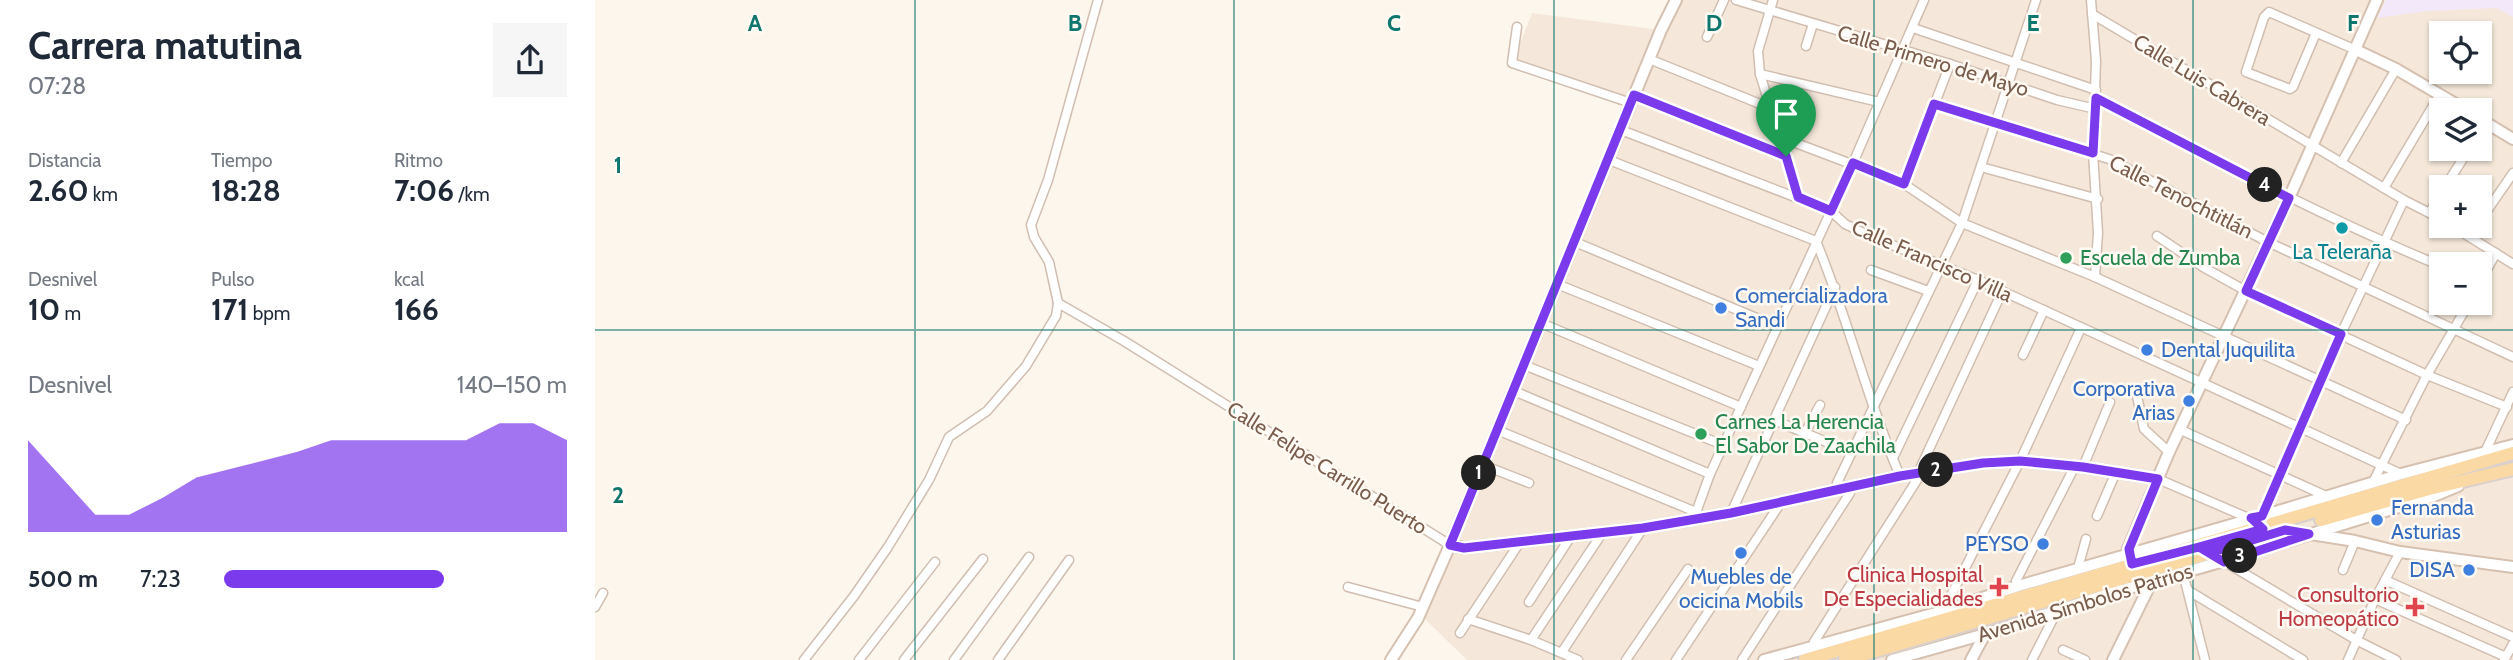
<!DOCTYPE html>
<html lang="es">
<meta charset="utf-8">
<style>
body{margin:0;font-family:Cabin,sans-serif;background:#f6f6f7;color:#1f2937;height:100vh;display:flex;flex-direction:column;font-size:26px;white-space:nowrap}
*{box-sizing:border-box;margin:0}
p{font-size:23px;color:#747a83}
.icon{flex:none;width:38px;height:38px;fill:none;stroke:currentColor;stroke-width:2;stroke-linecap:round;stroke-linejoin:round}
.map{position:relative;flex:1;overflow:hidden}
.drawer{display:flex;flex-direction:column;background:#fff;width:595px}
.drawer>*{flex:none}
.fabs{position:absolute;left:1834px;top:21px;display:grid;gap:14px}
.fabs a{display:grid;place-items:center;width:63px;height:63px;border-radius:0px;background:#fff;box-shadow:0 2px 5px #0004;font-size:35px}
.pin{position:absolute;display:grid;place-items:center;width:60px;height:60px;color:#fff;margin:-72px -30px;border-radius:50% 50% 50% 0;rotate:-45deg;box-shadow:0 0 7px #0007}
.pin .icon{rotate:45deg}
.km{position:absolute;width:35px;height:35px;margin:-18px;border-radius:50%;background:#222;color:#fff;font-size:19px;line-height:35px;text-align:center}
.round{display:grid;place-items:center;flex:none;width:74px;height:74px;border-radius:0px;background:#f6f6f7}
.summary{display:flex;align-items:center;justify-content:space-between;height:119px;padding:0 28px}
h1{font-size:38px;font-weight:700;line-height:52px}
.stats{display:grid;grid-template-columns:repeat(3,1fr);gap:10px;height:119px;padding:7px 28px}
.stats div{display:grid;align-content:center}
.stats b{font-size:30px;font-weight:700}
.stats small{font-size:19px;font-weight:400}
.stats p{font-size:19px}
.chart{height:196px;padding:14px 28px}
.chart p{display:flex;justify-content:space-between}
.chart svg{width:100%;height:126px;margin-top:7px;fill:#7c3aed;opacity:.7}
ul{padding:0 28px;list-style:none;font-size:23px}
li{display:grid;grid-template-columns:112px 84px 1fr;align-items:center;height:52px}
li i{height:18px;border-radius:9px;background:#7c3aed}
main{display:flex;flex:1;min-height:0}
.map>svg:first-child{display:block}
.residential{fill:#f5e8da;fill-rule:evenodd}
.education{fill:#f3e8fa}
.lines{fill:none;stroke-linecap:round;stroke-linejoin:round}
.street-casing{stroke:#d1beb0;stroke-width:11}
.secondary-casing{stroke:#d6c0b0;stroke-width:14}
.primary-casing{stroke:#dad1cd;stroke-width:16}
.street{stroke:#fff;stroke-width:8}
.secondary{stroke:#fff;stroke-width:10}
.primary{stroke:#fbd9a5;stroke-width:12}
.route-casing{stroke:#fff;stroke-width:14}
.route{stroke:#7c3aed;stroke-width:9}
.grid{fill:none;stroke:#0f766e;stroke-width:2;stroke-opacity:0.55}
.culture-dot{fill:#0f9aa8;stroke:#fffaf3;stroke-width:2.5}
.leisure-dot{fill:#2e9e5b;stroke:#fffaf3;stroke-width:2.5}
.shop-dot{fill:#3f7fe0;stroke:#fffaf3;stroke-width:2.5}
.health-dot{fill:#e0444e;stroke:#fffaf3;stroke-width:2.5}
.labels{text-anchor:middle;stroke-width:5;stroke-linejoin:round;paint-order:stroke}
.street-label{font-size:21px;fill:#7a5c4d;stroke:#fffaf3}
.culture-label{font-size:21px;fill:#0d838f;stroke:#fffaf3}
.leisure-label{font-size:21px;fill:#27864d;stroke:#fffaf3;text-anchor:start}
.shop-label{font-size:21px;fill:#366cbe;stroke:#fffaf3;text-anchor:start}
.health-label{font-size:21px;fill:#be3a42;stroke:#fffaf3;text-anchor:end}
.grid-label{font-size:23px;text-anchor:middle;font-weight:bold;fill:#0f766e;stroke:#fffaf3;stroke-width:5;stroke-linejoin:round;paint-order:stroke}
</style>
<main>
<section class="drawer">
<div class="summary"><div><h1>Carrera matutina</h1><p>07:28</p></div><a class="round"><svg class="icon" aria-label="share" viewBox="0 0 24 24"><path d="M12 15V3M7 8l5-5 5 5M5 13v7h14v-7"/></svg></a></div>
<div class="stats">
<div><p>Distancia</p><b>2.60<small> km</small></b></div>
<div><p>Tiempo</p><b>18:28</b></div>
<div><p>Ritmo</p><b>7:06<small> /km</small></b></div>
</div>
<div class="stats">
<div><p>Desnivel</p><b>10<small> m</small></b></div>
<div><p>Pulso</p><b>171<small> bpm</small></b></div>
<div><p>kcal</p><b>166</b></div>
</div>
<div class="chart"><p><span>Desnivel</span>140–150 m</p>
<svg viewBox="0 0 160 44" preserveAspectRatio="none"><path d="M0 44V12L10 25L20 38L30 38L40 32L50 25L60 22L70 19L80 16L90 12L100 12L110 12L120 12L130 12L140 6L150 6L160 12V44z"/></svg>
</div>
<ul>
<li><b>500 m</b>7:23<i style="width:64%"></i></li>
</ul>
</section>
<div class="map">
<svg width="1918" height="660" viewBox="0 0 1918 660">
<rect width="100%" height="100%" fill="#fdf6ec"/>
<path class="residential" d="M 1079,0 L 1918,0 L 1918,660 L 872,660 L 828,617 L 1037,106 L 918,62 L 937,13 L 1066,30 ZM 1846,33 L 1885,33 L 1885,72 L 1846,72 ZM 1846,110 L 1885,110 L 1885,149 L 1846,149 ZM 1846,187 L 1885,187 L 1885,226 L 1846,226 ZM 1846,264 L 1885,264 L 1885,303 L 1846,303 Z"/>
<path class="education" d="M 1791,0 L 1918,0 L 1918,17 L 1902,8 L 1832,11 L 1782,18 Z"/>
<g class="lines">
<g class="street-casing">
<g id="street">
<path d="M 1141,0 L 1355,64 L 1462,100 L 1501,109"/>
<path d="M 1178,0 L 1163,51 L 1165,74 L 1203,197"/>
<path d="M 1496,0 L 1501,61 L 1498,153 L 1503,233 L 1500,277"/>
<path d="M 1497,14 L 1809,200 L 1846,219"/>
<path d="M 922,27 L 917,63 L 1036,103"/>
<path d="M 1318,28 L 1501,90"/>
<path d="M 1721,33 L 1698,87 L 1695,89 L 1651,72 L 1669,17 L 1674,12 L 1761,50"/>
<path d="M 1112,37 L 1129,0"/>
<path d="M 1211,46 L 1218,24"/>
<path d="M 1054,59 L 1175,108"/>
<path d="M 1165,74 L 1284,102"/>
<path d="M 1039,95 L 1191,156"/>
<path d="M 1501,98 C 1615,157 1727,217 1846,266"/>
<path d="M 1339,104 L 1514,159 L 1673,242 L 1918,357"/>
<path d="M 1026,130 L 1236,211 L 1250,224 L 1273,235 L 1383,280 L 1806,474"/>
<path d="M 1185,137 L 1309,184 L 1367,223 L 1500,277 L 1811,420"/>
<path d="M 1014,160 L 1221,241 C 1253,318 1272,400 1305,476"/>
<path d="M 1746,163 L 1801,69"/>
<path d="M 1386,167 L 1503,199"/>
<path d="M 1309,184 L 1355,64"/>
<path d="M 1850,187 L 1874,149"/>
<path d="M 1789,188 L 1845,94"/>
<path d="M 1835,212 L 1846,193"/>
<path d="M 1885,221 L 1918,173"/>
<path d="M 1857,226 L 1918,264"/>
<path d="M 1562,236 L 1608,267 L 1651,291 L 1832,375 L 1912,407"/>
<path d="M 980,242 L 1183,327"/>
<path d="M 1276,270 L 1333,291"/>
<path d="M 1885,282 L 1901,253"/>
<path d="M 962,284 L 1164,366"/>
<path d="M 463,303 L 529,341 L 855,545"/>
<path d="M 946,323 L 1146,407"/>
<path d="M 1428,355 L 1449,310"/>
<path d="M 929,365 L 1128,445"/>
<path d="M 919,391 L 1115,474"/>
<path d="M 1542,396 L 1549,429 L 1574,452"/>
<path d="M 1179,420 L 1241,446"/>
<path d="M 902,430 L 1101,512"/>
<path d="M 1586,430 L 1731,496"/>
<path d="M 1210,433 L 1225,405"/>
<path d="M 1890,452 L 1918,392"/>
<path d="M 1298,458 L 1383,280"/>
<path d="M 888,465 L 934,483"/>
<path d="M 1488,467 L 1515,402"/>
<path d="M 1563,479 L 1658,520"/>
<path d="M 1778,482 L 1832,375 L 1874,303"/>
<path d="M 1243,489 L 1242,483 L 1367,223 L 1441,0"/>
<path d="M 1136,513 L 1240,287"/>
<path d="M 1502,516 L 1521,472"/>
<path d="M 1667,516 L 1746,334 L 1809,200"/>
<path d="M 1099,518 L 1115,474 L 1258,163 L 1329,0"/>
<path d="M 1613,552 L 1763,641 L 1801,660"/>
<path d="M 1483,568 L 1491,539"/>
<path d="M 1748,570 L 1760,541"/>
<path d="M 1588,573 L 1610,660"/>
<path d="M 1790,580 L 1918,637"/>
<path d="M 1423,586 L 1421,581 L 1480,466"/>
<path d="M 753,587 L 828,607"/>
<path d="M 1594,591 L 1708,660"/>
<path d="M 1780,599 L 1911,657"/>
<path d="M 934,602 L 976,536"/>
<path d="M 0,607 L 8,593"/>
<path d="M 1348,611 L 1425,461 L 1486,328"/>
<path d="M 873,619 L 936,640 L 983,660"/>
<path d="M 865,633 L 925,542"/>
<path d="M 936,640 L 1008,532"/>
<path d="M 1220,646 L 1219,642 L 1322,480 L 1323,473 L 1407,292"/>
<path d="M 1468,650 L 1490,660"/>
<path d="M 967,652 L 1048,528"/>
<path d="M 209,660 L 259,596 L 293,547 L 334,480 L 354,437 L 392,411 L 431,366 L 461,316 L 463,303 L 454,262 L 439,237 L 436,225 L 453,180 L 503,0"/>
<path d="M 264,660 L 340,562"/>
<path d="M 309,660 L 388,559"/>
<path d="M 359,660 L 434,557"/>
<path d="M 403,660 L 474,560"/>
<path d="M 1031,660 L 1093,569"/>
<path d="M 1081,660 L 1183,507 L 1183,502"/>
<path d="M 1147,660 L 1255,493 L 1254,487"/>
<path d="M 1437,660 L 1462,611"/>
<path d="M 1753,660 L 1780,599 L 1805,552"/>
<path d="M 1909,660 L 1918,644"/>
</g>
</g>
<g class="secondary-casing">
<g id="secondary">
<path d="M 1761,50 L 1801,69 L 1871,110"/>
<path d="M 1885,119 L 1918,139"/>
<path d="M 1690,530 L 1760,541 L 1805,552 L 1918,567"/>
<path d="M 855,545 L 869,548 L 1048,528 L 1136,513 L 1305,476 L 1388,463 L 1425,461 L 1488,467 L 1563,479"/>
<path d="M 796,660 L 823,618 L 855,545 L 1066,30 L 1081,0"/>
<path d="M 1169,660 L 1348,611 L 1423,586 L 1667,516 L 1806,474 L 1918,445"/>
<path d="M 1297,660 L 1390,634 L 1520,592 L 1629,561 L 1836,497 L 1863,486"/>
<path d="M 1376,660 L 1390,634"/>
<path d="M 1518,660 L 1554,587 L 1550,571 L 1537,564 L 1533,549 L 1574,452 L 1694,198 L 1782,0"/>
</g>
</g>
<g class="primary-casing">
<g id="primary">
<path d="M 1726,520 L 1834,489 L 1918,469"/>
<path d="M 1210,660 C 1446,591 1683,524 1918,453"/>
<path d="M 1250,660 L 1638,546"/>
</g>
</g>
<use href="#street" class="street"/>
<use href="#secondary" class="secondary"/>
<use href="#primary" class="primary"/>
</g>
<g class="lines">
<g class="route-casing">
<path id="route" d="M 1191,156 L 1039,95 L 855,545 L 869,548 L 1048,528 L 1136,513 L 1305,476 L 1388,463 L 1425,461 L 1488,467 L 1563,479 L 1534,549 L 1537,564 L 1604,547 L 1615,553 L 1690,530 L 1714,534 L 1629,562 L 1604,547 L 1668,529 L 1656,518 L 1667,516 L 1746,334 L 1651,291 L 1694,198 L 1501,98 L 1498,153 L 1339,104 L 1309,184 L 1258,163 L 1236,211 L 1203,197 L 1191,156"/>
</g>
<use href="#route" class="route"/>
</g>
<path class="grid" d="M 320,0 L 320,660M 639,0 L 639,660M 959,0 L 959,660M 1279,0 L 1279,660M 1598,0 L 1598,660M 0,330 L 1918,330"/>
<circle class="culture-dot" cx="1747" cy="228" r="7"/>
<g class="leisure-dot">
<circle cx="1471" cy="258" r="7"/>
<circle cx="1106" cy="434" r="7"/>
</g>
<g class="shop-dot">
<circle cx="1126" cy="308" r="7"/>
<circle cx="1552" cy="350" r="7"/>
<circle cx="1594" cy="401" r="7"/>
<circle cx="1782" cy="520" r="7"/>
<circle cx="1448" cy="544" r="7"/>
<circle cx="1146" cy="553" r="7"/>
<circle cx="1874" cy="570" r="7"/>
</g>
<g class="health-dot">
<path d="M1400.5 576.5h7v7h7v7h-7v7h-7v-7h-7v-7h7z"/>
<path d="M1816.5 596.5h7v7h7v7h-7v7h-7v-7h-7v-7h7z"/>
</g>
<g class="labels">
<g class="street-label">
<text transform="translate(1338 61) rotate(17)" y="7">Calle Primero de Mayo</text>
<text transform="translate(1607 80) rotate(31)" y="7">Calle Luis Cabrera</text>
<text transform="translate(1586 197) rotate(27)" y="7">Calle Tenochtitlán</text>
<text transform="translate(1337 261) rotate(24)" y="7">Calle Francisco Villa</text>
<text transform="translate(732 468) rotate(32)" y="7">Calle Felipe Carrillo Puerto</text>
<text transform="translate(1490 603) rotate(-17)" y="7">Avenida Símbolos Patrios</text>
</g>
<g class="culture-label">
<text x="1747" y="259">La Teleraña</text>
</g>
<g class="leisure-label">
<text x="1485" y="265">Escuela de Zumba</text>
<text x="1120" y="429">Carnes La Herencia<tspan x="1120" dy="24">El Sabor De Zaachila</tspan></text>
</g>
<g class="shop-label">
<text x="1140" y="303">Comercializadora<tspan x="1140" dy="24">Sandi</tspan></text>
<text x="1566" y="357">Dental Juquilita</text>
<text x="1580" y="396" text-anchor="end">Corporativa<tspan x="1580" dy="24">Arias</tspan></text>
<text x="1796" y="515">Fernanda<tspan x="1796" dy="24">Asturias</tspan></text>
<text x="1434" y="551" text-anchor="end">PEYSO</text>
<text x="1860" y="577" text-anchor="end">DISA</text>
<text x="1146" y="584" text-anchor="middle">Muebles de<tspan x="1146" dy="24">ocicina Mobils</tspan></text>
</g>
<g class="health-label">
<text x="1388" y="582">Clinica Hospital<tspan x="1388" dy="24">De Especialidades</tspan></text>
<text x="1804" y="602">Consultorio<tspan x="1804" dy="24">Homeopático</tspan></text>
</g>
</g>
<g class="grid-label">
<text x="160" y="31">A</text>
<text x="480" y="31">B</text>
<text x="799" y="31">C</text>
<text x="1119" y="31">D</text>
<text x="1438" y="31">E</text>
<text x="1758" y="31">F</text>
<text x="23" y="173">1</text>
<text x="23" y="503">2</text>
</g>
</svg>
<div class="fabs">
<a><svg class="icon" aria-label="locate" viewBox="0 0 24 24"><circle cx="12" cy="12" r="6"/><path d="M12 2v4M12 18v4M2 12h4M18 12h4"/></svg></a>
<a><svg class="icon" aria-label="layers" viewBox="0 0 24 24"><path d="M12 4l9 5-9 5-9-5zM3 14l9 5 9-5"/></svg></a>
<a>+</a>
<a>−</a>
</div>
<div class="pin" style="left:1191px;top:156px;background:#1e9e55"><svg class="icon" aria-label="arrive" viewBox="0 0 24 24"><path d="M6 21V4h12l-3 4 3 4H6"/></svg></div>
<b class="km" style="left:884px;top:473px">1</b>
<b class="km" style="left:1341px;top:470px">2</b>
<b class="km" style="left:1645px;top:556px">3</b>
<b class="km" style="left:1670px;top:185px">4</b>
</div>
</main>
